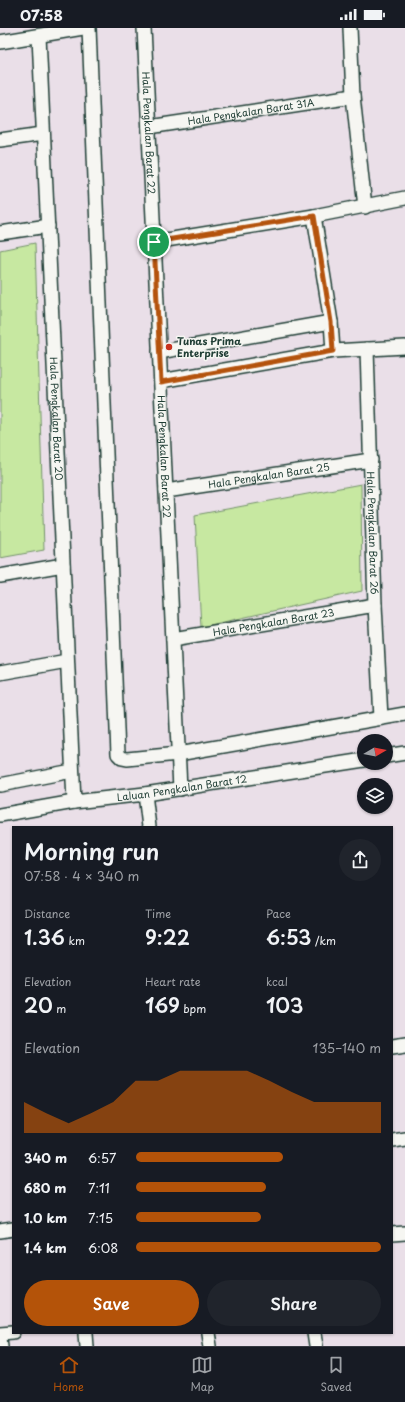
<!DOCTYPE html>
<meta charset="utf-8">
<style>
body{margin:0;font-family:"Playpen Sans",sans-serif;background:#20242c;color:#f1f3f6;height:100vh;display:flex;flex-direction:column;font-size:15px;white-space:nowrap}
*{box-sizing:border-box;margin:0}
p{font-size:13px;color:#9ea1a6}
.icon{flex:none;width:22px;height:22px;fill:none;stroke:currentColor;stroke-width:2;stroke-linecap:round;stroke-linejoin:round}
.map{position:relative;flex:1;overflow:hidden}
.sheet{position:absolute;left:12px;top:798px;width:381px;height:508px;display:flex;flex-direction:column;background:#171b24;border-radius:0px;box-shadow:0 1px 3px #0004}
.sheet>*{flex:none}
.needle{width:26px;rotate:80deg}
.fabs{position:absolute;left:357px;top:706px;display:grid;gap:8px}
.fabs a{display:grid;place-items:center;width:36px;height:36px;border-radius:50%;background:#171b24;box-shadow:0 1px 3px #0004;font-size:20px}
.pin{position:absolute;display:grid;place-items:center;width:34px;height:34px;color:#fff;margin:-17px;border:2px solid #fff;border-radius:50%;box-shadow:0 1px 4px #0007}
.round{display:grid;place-items:center;flex:none;width:42px;height:42px;border-radius:21px;background:#20242c}
.head{display:flex;align-items:center;justify-content:space-between;height:68px;padding:0 12px}
h1{font-size:22px;font-weight:600;line-height:30px}
.stats{display:grid;grid-template-columns:repeat(3,1fr);gap:6px;height:68px;padding:4px 12px}
.stats div{display:grid;align-content:center}
.stats b{font-size:20px;font-weight:600}
.stats small{font-size:11px;font-weight:400}
.stats p{font-size:11px}
.chart{height:112px;padding:8px 12px}
.chart p{display:flex;justify-content:space-between}
.chart svg{width:100%;height:72px;margin-top:4px;fill:#b45309;opacity:.7}
.button{display:flex;gap:8px;margin-top:auto;padding:8px 12px}
.button a{flex:1;height:46px;border-radius:24px;background:#b45309;color:#fff;font-size:16px;font-weight:600;line-height:46px;text-align:center}
.button a+a{background:#20242c;color:#f1f3f6}
ul{padding:0 12px;list-style:none;font-size:13px}
li{display:grid;grid-template-columns:64px 48px 1fr;align-items:center;height:30px}
li i{height:10px;border-radius:5px;background:#b45309}
.status{display:flex;justify-content:space-between;align-items:center;height:28px;padding:0 20px;background:#171b24;direction:ltr}
.status svg{height:11px;fill:currentColor}
.menu{display:flex;justify-content:space-around;align-items:center;height:56px;border-top:1px solid #363941;background:#171b24;font-size:11px;color:#9ea1a6}
.menu a{display:grid;justify-items:center;gap:2px}
.menu .current{color:#b45309}
.map>svg:first-child{display:block}
.green{fill:#c7e8a1;stroke:#73926a}
.lines{fill:none;stroke-linecap:round;stroke-linejoin:round}
.minor-casing{stroke:#1f3d34;stroke-width:16}
.minor{stroke:#f6f6f2;stroke-width:13}
.route-casing{stroke:#fff;stroke-width:8}
.route{stroke:#b45309;stroke-width:5}
.poi-dot{fill:#c8321e;stroke:#f6f6f2;stroke-width:1.5}
.labels{text-anchor:middle;stroke-width:3;stroke-linejoin:round;paint-order:stroke}
.street-label{font-size:10px;fill:#1f3d34;stroke:#f6f6f2}
.poi-label{font-size:10px;font-weight:bold;fill:#1f3d34;stroke:#f6f6f2;text-anchor:start}
</style>
<div class="status"><b>07:58</b><svg viewBox="0 0 49 12"><path d="M0 12V9h3v3zM5 12V6h3v6zM10 12V3h3v9zM15 12V0h3v12zM26 1h20v11H26zM47 4h2v5h-2z"/></svg></div>
<div class="map">
<svg width="405" height="1318" viewBox="0 0 405 1318">
<rect width="100%" height="100%" fill="#eadfe8"/>
<filter id="ink" filterUnits="userSpaceOnUse"><feTurbulence type="fractalNoise" baseFrequency=".025" numOctaves="2"/><feDisplacementMap in="SourceGraphic" scale="8" xChannelSelector="R" yChannelSelector="G"/><feConvolveMatrix kernelMatrix="1 2 1 2 8 2 1 2 1" color-interpolation-filters="sRGB"/></filter>
<g filter="url(#ink)">
<g class="green">
<path d="M 35,215 L 44,522 L 0,530 L 0,222 Z"/>
<path d="M 361,456 L 362,563 L 201,599 L 195,487 Z"/>
</g>
<g class="lines">
<g class="minor-casing">
<g id="minor">
<path d="M 89,0 L 118,726 L 122,730 L 127,731 L 178,726 L 405,686"/>
<path id="s1" d="M 144,0 L 180,761"/>
<path d="M 350,0 L 353,68 L 365,179"/>
<path id="s2" d="M 39,8 L 74,774"/>
<path d="M 0,14 L 83,0"/>
<path id="s3" d="M 149,99 L 353,68"/>
<path d="M 0,112 L 43,106"/>
<path d="M 314,188 L 331,294 L 333,323"/>
<path d="M 0,205 L 48,198"/>
<path d="M 154,214 L 314,188 L 405,170"/>
<path id="s4" d="M 367,321 L 375,577 L 381,690"/>
<path d="M 159,324 L 331,294"/>
<path d="M 161,353 L 333,323 L 405,319"/>
<path id="s5" d="M 166,463 L 371,432"/>
<path d="M 0,548 L 63,537"/>
<path id="s6" d="M 173,611 L 375,577"/>
<path d="M 0,645 L 67,633"/>
<path d="M 386,728 L 405,725"/>
<path d="M 0,757 L 72,743"/>
<path d="M 145,766 L 149,799"/>
<path id="s7" d="M 0,787 L 74,774 L 145,766 L 364,732"/>
<path d="M 392,1018 L 405,1016"/>
<path d="M 392,1112 L 405,1110"/>
<path d="M 0,1203 L 13,1201"/>
<path d="M 392,1206 L 405,1205"/>
<path d="M 0,1305 L 13,1304"/>
<path d="M 86,1305 L 87,1318"/>
<path d="M 208,1305 L 210,1318"/>
<path d="M 314,1305 L 316,1318"/>
<path d="M 0,1311 L 1,1318"/>
</g>
</g>
<use href="#minor" class="minor"/>
</g>
</g>
<g class="lines" filter="url(#ink)">
<g class="route-casing">
<path id="route" d="M 314,188 L 331,294 L 333,323 L 161,354 L 154,214 Z"/>
</g>
<use href="#route" class="route"/>
</g>
<circle class="poi-dot" cx="169" cy="319" r="4"/>
<g class="labels">
<g class="street-label">
<text dy="4" stroke="none"><textPath href="#s3" startOffset="103">Hala Pengkalan Barat 31A</textPath></text>
<text dy="4" stroke="none"><textPath href="#s1" startOffset="105">Hala Pengkalan Barat 22</textPath></text>
<text dy="4" stroke="none"><textPath href="#s2" startOffset="383">Hala Pengkalan Barat 20</textPath></text>
<text dy="4" stroke="none"><textPath href="#s1" startOffset="429">Hala Pengkalan Barat 22</textPath></text>
<text dy="4" stroke="none"><textPath href="#s5" startOffset="104">Hala Pengkalan Barat 25</textPath></text>
<text dy="4" stroke="none"><textPath href="#s4" startOffset="184">Hala Pengkalan Barat 26</textPath></text>
<text dy="4" stroke="none"><textPath href="#s6" startOffset="102">Hala Pengkalan Barat 23</textPath></text>
<text dy="4" stroke="none"><textPath href="#s7" startOffset="184">Laluan Pengkalan Barat 12</textPath></text>
</g>
<g class="poi-label">
<text x="177" y="317">Tunas Prima<tspan x="177" dy="12">Enterprise</tspan></text>
</g>
</g>
</svg>
<div class="fabs">
<a><svg class="needle" viewBox="-14 -14 28 28"><path d="M0-13l5 13h-10z" fill="#e53935"/><path d="M0 13l5-13h-10z" fill="#9ea1a6"/></svg></a>
<a><svg class="icon" aria-label="layers" viewBox="0 0 24 24"><path d="M12 4l9 5-9 5-9-5zM3 14l9 5 9-5"/></svg></a>
</div>
<div class="pin" style="left:154px;top:214px;background:#1e9e55"><svg class="icon" aria-label="arrive" viewBox="0 0 24 24"><path d="M6 21V4h12l-3 4 3 4H6"/></svg></div>
<section class="sheet">
<div class="head"><div><h1>Morning run</h1><p>07:58 · 4 × 340 m</p></div><a class="round"><svg class="icon" aria-label="share" viewBox="0 0 24 24"><path d="M12 15V3M7 8l5-5 5 5M5 13v7h14v-7"/></svg></a></div>
<div class="stats">
<div><p>Distance</p><b>1.36<small> km</small></b></div>
<div><p>Time</p><b>9:22</b></div>
<div><p>Pace</p><b>6:53<small> /km</small></b></div>
</div>
<div class="stats">
<div><p>Elevation</p><b>20<small> m</small></b></div>
<div><p>Heart rate</p><b>169<small> bpm</small></b></div>
<div><p>kcal</p><b>103</b></div>
</div>
<div class="chart"><p><span>Elevation</span>135–140 m</p>
<svg viewBox="0 0 160 44" preserveAspectRatio="none"><path d="M0 44V25L10 32L20 38L30 32L40 25L50 12L60 12L70 6L80 6L90 6L100 6L110 12L120 19L130 25L140 25L150 25L160 25V44z"/></svg>
</div>
<ul>
<li><b>340 m</b>6:57<i style="width:60%"></i></li>
<li><b>680 m</b>7:11<i style="width:53%"></i></li>
<li><b>1.0 km</b>7:15<i style="width:51%"></i></li>
<li><b>1.4 km</b>6:08<i style="width:100%"></i></li>
</ul>
<div class="button"><a>Save</a><a>Share</a></div>
</section>
</div>
<nav class="menu">
<a class="current"><svg class="icon" aria-label="home" viewBox="0 0 24 24"><path d="M3 11l9-7 9 7M6 9v11h12V9"/></svg>Home</a>
<a><svg class="icon" aria-label="map" viewBox="0 0 24 24"><path d="M3 6l6-2 6 2 6-2v14l-6 2-6-2-6 2zM9 4v14M15 6v14"/></svg>Map</a>
<a><svg class="icon" aria-label="saved" viewBox="0 0 24 24"><path d="M7 4h10v16l-5-4-5 4z"/></svg>Saved</a>
</nav>
